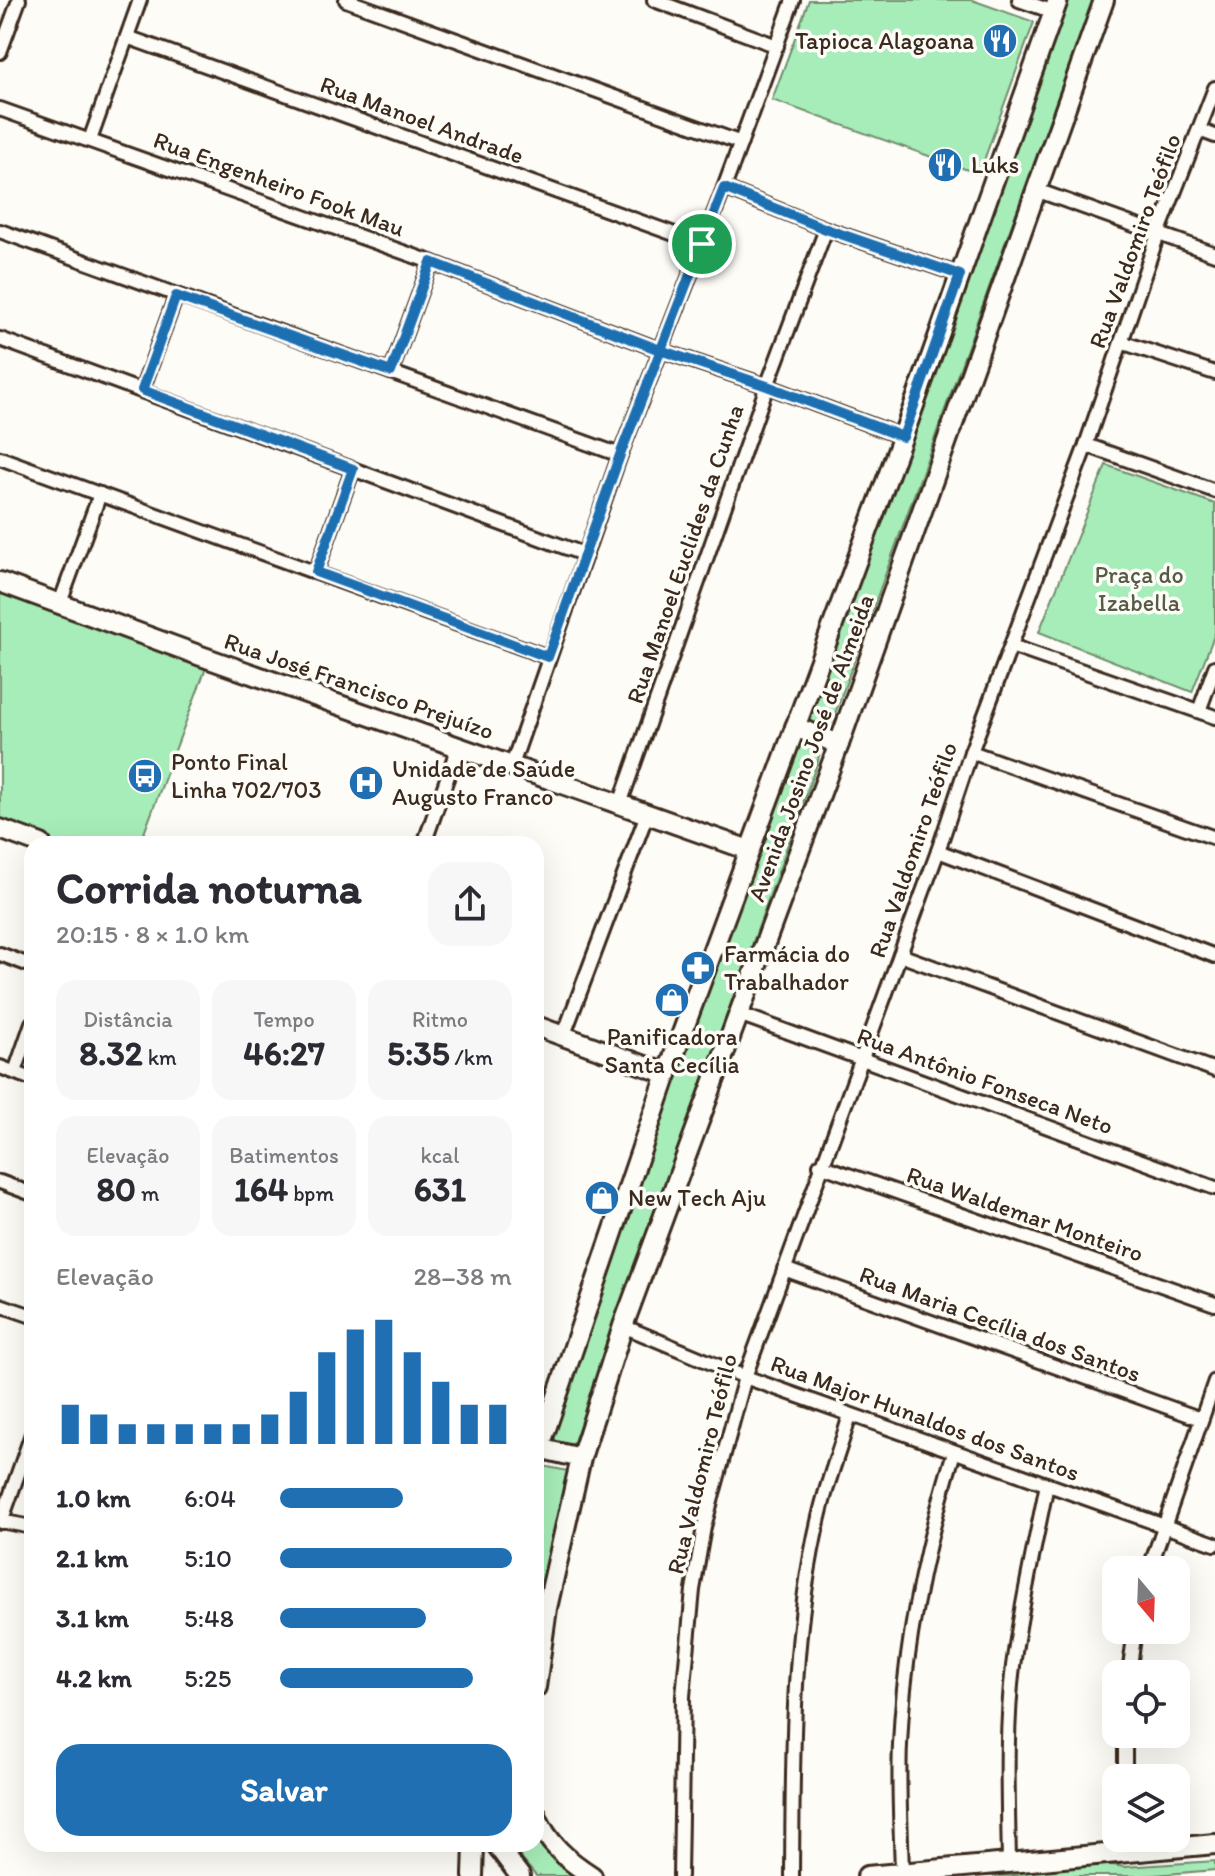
<!DOCTYPE html>
<html lang="pt">
<meta charset="utf-8">
<style>
body{margin:0;font-family:Itim,sans-serif;background:#f7f7f7;color:#2b2b33;height:100vh;display:flex;flex-direction:column;font-size:30px;white-space:nowrap}
*{box-sizing:border-box;margin:0}
p{font-size:26px;color:#7c7c81}
.icon{flex:none;width:44px;height:44px;fill:none;stroke:currentColor;stroke-width:2;stroke-linecap:round;stroke-linejoin:round}
.map{position:relative;flex:1;overflow:hidden}
.sheet{position:absolute;left:24px;top:836px;width:520px;height:1016px;display:flex;flex-direction:column;background:#fff;border-radius:24px;box-shadow:0 8px 32px #0002}
.sheet>*{flex:none}
.needle{width:52px;rotate:161deg}
.buttons{position:absolute;left:1102px;top:1556px;display:grid;gap:16px}
.buttons a{display:grid;place-items:center;width:88px;height:88px;border-radius:16px;background:#fff;box-shadow:0 8px 32px #0002;font-size:40px}
.pin{position:absolute;display:grid;place-items:center;width:68px;height:68px;color:#fff;margin:-34px;border:4px solid #fff;border-radius:50%;box-shadow:0 2px 8px #0007}
.round{display:grid;place-items:center;flex:none;width:84px;height:84px;border-radius:24px;background:#f7f7f7}
.summary{display:flex;align-items:center;justify-content:space-between;height:136px;padding:0 32px}
h1{font-size:44px;font-weight:700;line-height:60px}
.stats{display:grid;grid-template-columns:repeat(3,1fr);gap:12px;height:136px;padding:8px 32px}
.stats div{display:grid;align-content:center;border-radius:20px;background:#f7f7f7;text-align:center}
.stats b{font-size:34px;font-weight:700}
.stats small{font-size:22px;font-weight:400}
.stats p{font-size:22px}
.chart{height:224px;padding:16px 32px}
.chart p{display:flex;justify-content:space-between}
.chart svg{width:100%;height:144px;margin-top:8px;stroke:#1f6fb2;stroke-width:6}
.primary-button{display:flex;gap:16px;margin-top:auto;padding:16px 32px}
.primary-button a{flex:1;height:92px;border-radius:24px;background:#1f6fb2;color:#fff;font-size:32px;font-weight:700;line-height:92px;text-align:center}
ul{padding:0 32px;list-style:none;font-size:26px}
li{display:grid;grid-template-columns:128px 96px 1fr;align-items:center;height:60px}
li i{height:20px;border-radius:10px;background:#1f6fb2}
.map>svg:first-child{display:block}
.green{fill:#a7edb9;stroke:#718c6c;stroke-width:2}
.lines{fill:none;stroke-linecap:round;stroke-linejoin:round}
.street-casing{stroke:#3b2a1e;stroke-width:18}
.secondary-casing{stroke:#3b2a1e;stroke-width:24}
.street{stroke:#fdfcf7;stroke-width:12}
.secondary{stroke:#fdfcf7;stroke-width:18}
.route-casing{stroke:#fff;stroke-width:16}
.route{stroke:#1f6fb2;stroke-width:10}
.labels{text-anchor:middle;stroke-width:7;stroke-linejoin:round;paint-order:stroke}
.poi-label{font-size:24px;fill:#3b2a1e;stroke:#fdfcf7;text-anchor:start}
.street-label{font-size:24px;fill:#3b2a1e;stroke:#fdfcf7}
.park-label{font-size:24px;fill:#565b45;stroke:#fdfcf7}
</style>
<div class="map">
<svg width="1215" height="1876" viewBox="0 0 1215 1876">
<rect width="100%" height="100%" fill="#fdfcf7"/>
<filter id="ink" filterUnits="userSpaceOnUse"><feTurbulence type="fractalNoise" baseFrequency=".0125" numOctaves="2"/><feDisplacementMap in="SourceGraphic" scale="16" xChannelSelector="R" yChannelSelector="G"/><feConvolveMatrix kernelMatrix="1 2 1 2 8 2 1 2 1" color-interpolation-filters="sRGB"/></filter>
<g filter="url(#ink)">
<g class="green">
<path d="M 809,0 L 972,0 L 1034,22 L 979,174 L 772,100 Z"/>
<path d="M 1067,0 L 1093,0 L 832,722 L 813,722 L 805,712 Z"/>
<path d="M 1106,465 L 1215,504 L 1215,633 L 1192,692 L 1039,632 Z"/>
<path d="M 0,592 L 207,665 L 140,844 L 57,844 L 0,822 Z"/>
<path d="M 800,740 L 820,749 L 818,761 L 573,1444 L 563,1448 L 549,1433 L 584,1325 Z"/>
<path d="M 543,1466 L 568,1471 L 536,1611 L 536,1502 Z"/>
<path d="M 536,1838 L 571,1876 L 536,1876 L 509,1844 L 536,1844 Z"/>
<path d="M 1215,1861 L 1215,1870 L 1142,1876 L 970,1876 L 1108,1864 L 1124,1867 Z"/>
</g>
<g class="lines">
<g class="street-casing">
<g id="street">
<path d="M 346,0 L 741,143"/>
<path d="M 654,0 L 777,46"/>
<path d="M 1019,0 L 1054,12"/>
<path d="M 127,37 L 702,244"/>
<path d="M 0,52 L 19,0"/>
<path d="M 0,109 L 431,262 L 660,350 L 767,386 L 903,437"/>
<path d="M 1199,130 L 1215,136"/>
<path d="M 90,140 L 140,0"/>
<path d="M 724,188 L 826,229 L 960,275"/>
<path d="M 1036,190 L 1215,254"/>
<path d="M 0,231 L 620,455"/>
<path d="M 0,339 L 586,555"/>
<path d="M 1121,342 L 1215,373"/>
<path d="M 391,372 L 431,262"/>
<path d="M 142,390 L 176,296"/>
<path d="M 1086,445 L 1215,491"/>
<path d="M 0,458 L 548,657"/>
<path d="M 316,572 L 353,469"/>
<path d="M 60,603 L 100,494"/>
<path d="M 1011,646 L 1215,717"/>
<path d="M 1199,711 L 1215,667"/>
<path d="M 971,752 L 1215,838"/>
<path d="M 512,765 L 620,455 L 724,188 L 793,0"/>
<path d="M 620,804 L 767,386 L 826,229"/>
<path d="M 424,844 L 458,747"/>
<path d="M 938,851 L 1215,956"/>
<path d="M 0,954 L 32,966"/>
<path d="M 900,955 L 1215,1070"/>
<path d="M 739,1014 L 1215,1188"/>
<path d="M 563,1037 L 647,814"/>
<path d="M 0,1067 L 32,1079"/>
<path d="M 15,1072 L 32,1023"/>
<path d="M 820,1165 L 1215,1304"/>
<path d="M 0,1182 L 32,1194"/>
<path d="M 784,1269 L 1201,1419"/>
<path d="M 0,1305 L 32,1316"/>
<path d="M 623,1326 L 745,1377 L 1215,1544"/>
<path d="M 0,1521 L 32,1527"/>
<path d="M 1,1522 L 32,1434"/>
<path d="M 1149,1570 L 1215,1381"/>
<path d="M 1129,1674 L 1135,1630"/>
<path d="M 1125,1734 L 1125,1778"/>
<path d="M 1009,1864 C 1008,1798 1005,1732 1013,1666 C 1021,1605 1035,1545 1047,1484"/>
<path d="M 902,1873 C 901,1830 898,1787 900,1745 C 904,1644 925,1547 954,1452"/>
<path d="M 680,1876 L 683,1696 L 693,1590 L 704,1527 L 745,1377 L 938,851 L 971,752 L 1086,445 L 1158,234 L 1215,88"/>
<path d="M 792,1876 C 793,1753 791,1629 821,1509 C 829,1477 841,1446 850,1415"/>
</g>
</g>
<g class="secondary-casing">
<g id="secondary">
<path d="M 0,582 L 201,656 L 749,850"/>
<path d="M 795,727 L 839,744"/>
<path d="M 0,829 L 41,844"/>
<path d="M 536,1026 L 667,1074"/>
<path d="M 538,1448 L 581,1458"/>
<path d="M 536,1458 L 667,1074 L 908,422 L 1058,0"/>
<path d="M 536,1687 L 547,1608 L 581,1458 L 623,1326 L 839,744 L 1104,0"/>
<path d="M 536,1815 C 547,1843 567,1860 592,1876"/>
<path d="M 496,1844 L 520,1876"/>
<path d="M 473,1876 L 474,1844"/>
<path d="M 867,1876 L 1215,1844"/>
</g>
</g>
<use href="#street" class="street"/>
<use href="#secondary" class="secondary"/>
</g>
</g>
<g class="lines" filter="url(#ink)">
<g class="route-casing">
<path id="route" d="M 702,244 L 620,455 L 548,657 L 316,572 L 353,469 L 142,390 L 176,296 L 391,372 L 431,262 L 660,350 L 767,386 L 903,437 L 960,275 L 826,229 L 724,188 L 702,244"/>
</g>
<use href="#route" class="route"/>
</g>
<defs>
<g id="restaurant-disc" transform="scale(1.8)"><circle r="9.5" fill="#1f6fb2" stroke="#fdfcf7"/><path d="M-5-6h1v4h1v-4h1v4h1v-4h1v5L-1.5 .5V6h-2V.5L-5-1ZM5-6V6H3V1.5H1.5Q1.5-4 5-6Z" fill="#fff"/></g>
<g id="bus-disc" transform="scale(1.8)"><circle r="9.5" fill="#1f6fb2" stroke="#fdfcf7"/><path d="M-5-6H5V4H4V6H2V4H-2V6H-4V4H-5ZM-3.5-4V0h7V-4ZM-3.5 1.2v1.5H-2V1.2ZM2 1.2v1.5H3.5V1.2Z" fill="#fff"/></g>
<g id="hospital-disc" transform="scale(1.8)"><circle r="9.5" fill="#1f6fb2" stroke="#fdfcf7"/><path d="M-5-5h3v3.5h4V-5h3V5h-3V1.5h-4V5h-3Z" fill="#fff"/></g>
<g id="pharmacy-disc" transform="scale(1.8)"><circle r="9.5" fill="#1f6fb2" stroke="#fdfcf7"/><path d="M-2-6h4v4h4v4h-4v4h-4v-4h-4v-4h4Z" fill="#fff"/></g>
<g id="shop-disc" transform="scale(1.8)"><circle r="9.5" fill="#1f6fb2" stroke="#fdfcf7"/><path d="M-5-2.5h2.3a2.7 3.5 0 0 1 5.4 0H5L5.5 6h-11ZM-1.5-2.5h3a1.5 2.3 0 0 0-3 0Z" fill="#fff"/></g>
</defs>
<g fill-rule="evenodd">
<use href="#restaurant-disc" x="1000" y="41"/>
<use href="#restaurant-disc" x="945" y="165"/>
<use href="#bus-disc" x="145" y="776"/>
<use href="#hospital-disc" x="366" y="783"/>
<use href="#pharmacy-disc" x="698" y="968"/>
<use href="#shop-disc" x="672" y="1000"/>
<use href="#shop-disc" x="602" y="1198"/>
</g>
<g class="labels">
<g class="poi-label">
<text x="974" y="49" text-anchor="end">Tapioca Alagoana</text>
<text x="971" y="173">Luks</text>
<text x="171" y="770">Ponto Final<tspan x="171" dy="28">Linha 702/703</tspan></text>
<text x="392" y="777">Unidade de Saúde<tspan x="392" dy="28">Augusto Franco</tspan></text>
<text x="724" y="962">Farmácia do<tspan x="724" dy="28">Trabalhador</tspan></text>
<text x="672" y="1045" text-anchor="middle">Panificadora<tspan x="672" dy="28">Santa Cecília</tspan></text>
<text x="628" y="1206">New Tech Aju</text>
</g>
<g class="street-label">
<text transform="translate(422 120) rotate(20)" y="8">Rua Manoel Andrade</text>
<text transform="translate(279 184) rotate(20)" y="8">Rua Engenheiro Fook Mau</text>
<text transform="translate(1135 241) rotate(-70)" y="8">Rua Valdomiro Teófilo</text>
<text transform="translate(685 554) rotate(-71)" y="8">Rua Manoel Euclides da Cunha</text>
<text transform="translate(359 686) rotate(19)" y="8">Rua José Francisco Prejuízo</text>
<text transform="translate(811 748) rotate(-70)" y="8">Avenida Josino José de Almeida</text>
<text transform="translate(913 850) rotate(-71)" y="8">Rua Valdomiro Teófilo</text>
<text transform="translate(985 1081) rotate(20)" y="8">Rua Antônio Fonseca Neto</text>
<text transform="translate(1025 1214) rotate(19)" y="8">Rua Waldemar Monteiro</text>
<text transform="translate(1000 1324) rotate(20)" y="8">Rua Maria Cecília dos Santos</text>
<text transform="translate(925 1418) rotate(20)" y="8">Rua Major Hunaldos dos Santos</text>
<text transform="translate(702 1464) rotate(-76)" y="8">Rua Valdomiro Teófilo</text>
</g>
<g class="park-label">
<text x="1139" y="583">Praça do<tspan x="1139" dy="28">Izabella</tspan></text>
</g>
</g>
</svg>
<div class="buttons">
<a><svg class="needle" viewBox="-14 -14 28 28"><path d="M0-13l5 13h-10z" fill="#e53935"/><path d="M0 13l5-13h-10z" fill="#7c7c81"/></svg></a>
<a><svg class="icon" aria-label="locate" viewBox="0 0 24 24"><circle cx="12" cy="12" r="6"/><path d="M12 2v4M12 18v4M2 12h4M18 12h4"/></svg></a>
<a><svg class="icon" aria-label="layers" viewBox="0 0 24 24"><path d="M12 4l9 5-9 5-9-5zM3 14l9 5 9-5"/></svg></a>
</div>
<div class="pin" style="left:702px;top:244px;background:#1e9e55"><svg class="icon" aria-label="arrive" viewBox="0 0 24 24"><path d="M6 21V4h12l-3 4 3 4H6"/></svg></div>
<section class="sheet">
<div class="summary"><div><h1>Corrida noturna</h1><p>20:15 · 8 × 1.0 km</p></div><a class="round"><svg class="icon" aria-label="share" viewBox="0 0 24 24"><path d="M12 15V3M7 8l5-5 5 5M5 13v7h14v-7"/></svg></a></div>
<div class="stats">
<div><p>Distância</p><b>8.32<small> km</small></b></div>
<div><p>Tempo</p><b>46:27</b></div>
<div><p>Ritmo</p><b>5:35<small> /km</small></b></div>
</div>
<div class="stats">
<div><p>Elevação</p><b>80<small> m</small></b></div>
<div><p>Batimentos</p><b>164<small> bpm</small></b></div>
<div><p>kcal</p><b>631</b></div>
</div>
<div class="chart"><p><span>Elevação</span>28–38 m</p>
<svg viewBox="0 0 160 44" preserveAspectRatio="none"><path d="M5 44V32M15 44V35M25 44V38M35 44V38M45 44V38M55 44V38M65 44V38M75 44V35M85 44V28M95 44V16M105 44V9M115 44V6M125 44V16M135 44V25M145 44V32M155 44V32"/></svg>
</div>
<ul>
<li><b>1.0 km</b>6:04<i style="width:53%"></i></li>
<li><b>2.1 km</b>5:10<i style="width:100%"></i></li>
<li><b>3.1 km</b>5:48<i style="width:63%"></i></li>
<li><b>4.2 km</b>5:25<i style="width:83%"></i></li>
</ul>
<div class="primary-button"><a>Salvar</a></div>
</section>
</div>
